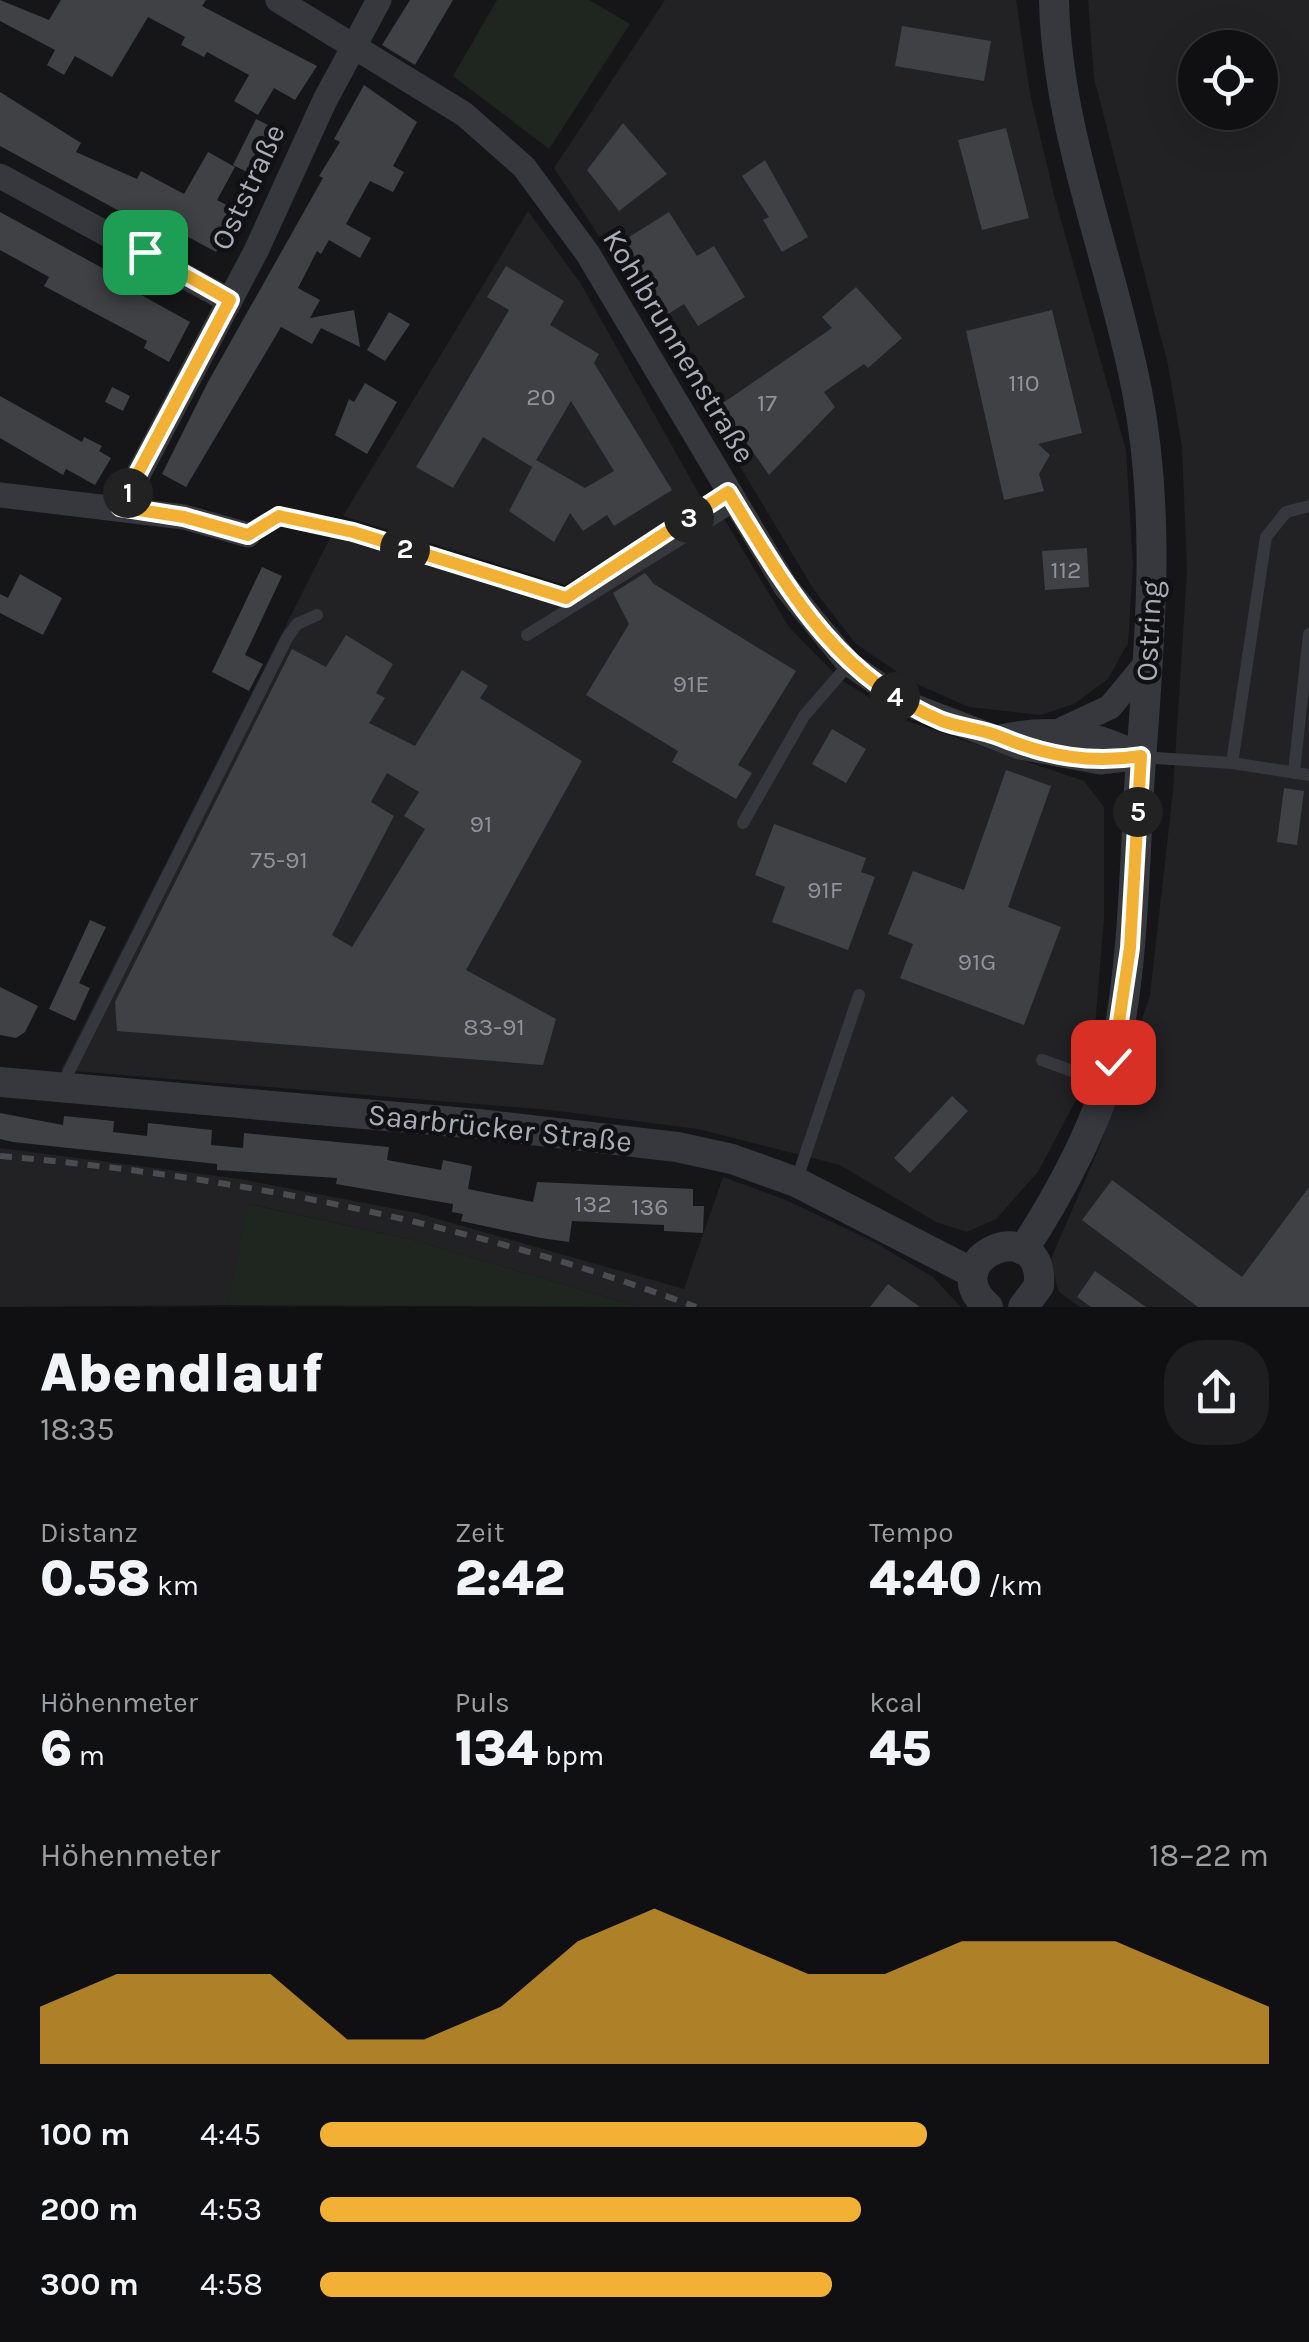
<!DOCTYPE html>
<html lang="de">
<meta charset="utf-8">
<style>
body{margin:0;font-family:Karla,sans-serif;background:#1e1e20;color:#f1f3f6;height:100vh;display:flex;flex-direction:column;font-size:38px;white-space:nowrap}
*{box-sizing:border-box;margin:0}
p{font-size:32px;color:#9c9d9f}
.icon{flex:none;width:55px;height:55px;fill:none;stroke:currentColor;stroke-width:2;stroke-linecap:round;stroke-linejoin:round}
.map{position:relative;height:1307px;overflow:hidden}
.panel{display:flex;flex-direction:column;background:#101012;flex:1}
.panel>*{flex:none}
.fabs{position:absolute;left:1178px;top:30px;display:grid;gap:20px}
.fabs a{display:grid;place-items:center;width:100px;height:100px;border-radius:50%;background:#101012;box-shadow:0 10px 40px #0002,0 0 0 2px #303032;font-size:50px}
.pin{position:absolute;display:grid;place-items:center;width:85px;height:85px;color:#fff;margin:-42px;border-radius:20px;box-shadow:0 5px 15px #0006}
.km{position:absolute;width:50px;height:50px;margin:-25px;border-radius:50%;background:#222;color:#fff;font-size:28px;line-height:50px;text-align:center}
.round{display:grid;place-items:center;flex:none;width:105px;height:105px;border-radius:40px;background:#1e1e20}
.summary{display:flex;align-items:center;justify-content:space-between;height:170px;padding:0 40px}
h1{font-size:55px;font-weight:800;line-height:75px}
.figures{display:grid;grid-template-columns:repeat(3,1fr);gap:15px;height:170px;padding:10px 40px}
.figures div{display:grid;align-content:center}
.figures b{font-size:50px;font-weight:800}
.figures small{font-size:28px;font-weight:400}
.figures p{font-size:28px}
.chart{height:280px;padding:20px 40px}
.chart p{display:flex;justify-content:space-between}
.chart svg{width:100%;height:180px;margin-top:10px;fill:#f2b134;opacity:.7}
ul{padding:0 40px;list-style:none;font-size:32px}
li{display:grid;grid-template-columns:160px 120px 1fr;align-items:center;height:75px}
li i{height:25px;border-radius:12px;background:#f2b134}
.map>svg:first-child{display:block}
.built{fill:#222225;fill-rule:evenodd}
.green{fill:#1e261f}
.building{fill:#404145;fill-rule:evenodd}
.lines{fill:none;stroke-linecap:round;stroke-linejoin:round}
.path{stroke:#3d3f44;stroke-width:4;stroke-dasharray:5 8;stroke-linecap:butt}
.service{stroke:#37383d;stroke-width:12}
.minor{stroke:#37383d;stroke-width:25}
.tertiary{stroke:#37383d;stroke-width:30}
.rail{stroke:#4a4c52;stroke-width:6;stroke-dasharray:12 10;stroke-linecap:butt}
.route-casing{stroke:#fff;stroke-width:20}
.route{stroke:#f2b134;stroke-width:12}
.labels{text-anchor:middle;stroke-width:9;stroke-linejoin:round;paint-order:stroke}
.number-label{font-size:25px;fill:#8e929b}
.street-label{font-size:30px;fill:#a8adb8;stroke:#111113}
</style>
<div class="map">
<svg width="1309" height="1307" viewBox="0 0 1309 1307">
<rect width="100%" height="100%" fill="#161618"/>
<g class="built">
<path d="M 665,0 L 1016,0 L 1030,94 L 1055,199 L 1126,450 L 1133,566 L 1128,643 L 1108,679 L 1074,704 L 1040,715 L 969,707 L 912,682 L 856,644 L 814,590 L 630,283 L 554,168 Z"/>
<path d="M 1088,0 L 1309,0 L 1309,1307 L 1080,1307 L 1059,1292 L 1050,1261 L 1101,1143 L 1150,995 L 1173,791 L 1187,571 L 1182,447 L 1168,365 L 1094,78 ZM 1195,48 L 1260,48 L 1260,112 L 1195,112 Z"/>
<path d="M 528,211 L 581,284 L 703,501 L 565,585 L 343,516 Z"/>
<path d="M 717,507 L 789,627 L 840,679 L 907,721 L 1084,781 L 1104,807 L 1104,919 L 1095,1027 L 1077,1098 L 1038,1172 L 996,1219 L 967,1232 L 936,1222 L 840,1165 L 698,1129 L 550,1110 L 61,1070 L 332,534 L 563,605 Z"/>
<path d="M 0,1148 L 240,1179 L 417,1213 L 684,1289 L 723,1177 L 786,1200 L 874,1242 L 933,1277 L 961,1307 L 640,1307 L 413,1240 L 249,1204 L 228,1305 L 0,1307 Z"/>
</g>
<g class="green">
<path d="M 497,0 L 589,0 L 630,24 L 549,149 L 453,76 Z"/>
<path d="M 248,1204 L 413,1240 L 640,1307 L 228,1305 Z"/>
</g>
<g class="building">
<path d="M 0,0 L 49,20 L 61,0 L 206,0 L 202,6 L 317,66 L 295,100 L 274,88 L 258,115 L 234,101 L 249,75 L 207,52 L 204,57 L 181,45 L 185,37 L 148,17 L 112,77 L 75,56 L 64,75 L 47,65 L 55,50 L 0,21 Z"/>
<path d="M 410,0 L 453,0 L 415,65 L 382,45 Z"/>
<path d="M 902,26 L 991,41 L 984,81 L 895,66 Z"/>
<path d="M 364,85 L 417,122 L 393,166 L 404,172 L 393,192 L 370,181 L 346,224 L 371,238 L 360,258 L 329,240 L 321,254 L 317,251 L 298,288 L 320,300 L 310,318 L 354,310 L 360,347 L 321,328 L 312,344 L 281,327 L 186,487 L 162,474 L 208,382 L 323,178 L 319,176 L 340,142 L 334,139 Z"/>
<path d="M 0,92 L 81,143 L 76,152 L 137,179 L 141,171 L 184,194 L 208,152 L 235,167 L 217,200 L 238,211 L 216,252 L 170,227 L 165,236 L 0,146 Z"/>
<path d="M 256,119 L 278,130 L 259,178 L 233,165 Z"/>
<path d="M 623,123 L 667,174 L 619,211 L 587,170 Z"/>
<path d="M 1006,128 L 1029,218 L 982,230 L 958,140 Z"/>
<path d="M 765,160 L 808,237 L 782,252 L 763,220 L 769,217 L 742,176 Z"/>
<path d="M 0,212 L 137,287 L 134,291 L 190,322 L 169,362 L 144,348 L 147,341 L 44,286 L 49,277 L 0,250 Z"/>
<path d="M 669,212 L 697,256 L 714,246 L 745,297 L 698,326 L 684,304 L 665,316 L 626,246 L 626,239 Z"/>
<path d="M 506,266 L 564,301 L 550,325 L 599,354 L 594,363 L 672,490 L 614,526 L 607,515 L 583,531 L 570,513 L 554,542 L 509,511 L 536,460 L 585,488 L 614,471 L 571,401 L 532,467 L 483,437 L 453,488 L 416,467 L 509,310 L 487,297 Z"/>
<path d="M 856,287 L 902,338 L 868,368 L 864,364 L 824,392 L 835,407 L 769,475 L 720,405 L 832,328 L 822,317 Z"/>
<path d="M 1052,310 L 1082,433 L 1038,444 L 1050,455 L 1039,474 L 1044,491 L 1004,500 L 966,331 Z"/>
<path d="M 389,312 L 410,324 L 385,361 L 367,350 Z"/>
<path d="M 365,383 L 397,402 L 367,454 L 335,435 L 349,399 L 354,402 Z"/>
<path d="M 112,387 L 130,396 L 123,411 L 105,402 Z"/>
<path d="M 0,396 L 82,442 L 84,437 L 102,446 L 99,451 L 111,458 L 95,485 L 66,469 L 63,475 L 0,438 Z"/>
<path d="M 1087,548 L 1089,587 L 1045,590 L 1042,551 Z"/>
<path d="M 262,567 L 282,576 L 245,655 L 263,664 L 249,691 L 212,672 Z"/>
<path d="M 645,573 L 654,584 L 796,671 L 738,765 L 752,773 L 736,799 L 672,762 L 678,751 L 586,695 L 629,624 L 613,593 Z"/>
<path d="M 20,574 L 62,598 L 43,635 L 0,613 L 0,594 L 8,598 Z"/>
<path d="M 346,635 L 393,664 L 376,693 L 385,698 L 369,723 L 415,746 L 462,670 L 488,686 L 480,698 L 582,761 L 466,970 L 556,1019 L 543,1065 L 117,1031 L 115,1002 L 292,649 L 326,667 ZM 387,773 L 419,792 L 404,816 L 425,829 L 352,947 L 332,935 L 394,816 L 371,802 Z"/>
<path d="M 832,729 L 866,749 L 846,783 L 812,764 Z"/>
<path d="M 1006,770 L 1051,786 L 1008,907 L 1061,927 L 1024,1025 L 900,978 L 913,944 L 888,934 L 913,871 L 964,890 Z"/>
<path d="M 1284,788 L 1304,791 L 1297,845 L 1277,842 Z"/>
<path d="M 774,824 L 866,858 L 861,872 L 875,877 L 848,950 L 772,922 L 785,887 L 755,875 Z"/>
<path d="M 90,920 L 106,927 L 79,983 L 90,988 L 75,1021 L 49,1009 Z"/>
<path d="M 0,987 L 38,1006 L 25,1032 L 16,1038 L 0,1035 Z"/>
<path d="M 952,1096 L 968,1111 L 910,1173 L 894,1158 Z"/>
<path d="M 0,1113 L 63,1125 L 64,1116 L 114,1121 L 113,1132 L 147,1136 L 148,1123 L 212,1130 L 211,1145 L 243,1148 L 244,1133 L 389,1147 L 387,1160 L 441,1170 L 443,1160 L 472,1166 L 468,1189 L 533,1202 L 537,1182 L 693,1189 L 693,1206 L 704,1206 L 703,1233 L 664,1231 L 664,1225 L 572,1221 L 569,1242 L 541,1238 L 461,1221 L 463,1214 L 452,1212 L 453,1204 L 336,1184 L 337,1178 L 217,1170 L 217,1164 L 13,1142 L 0,1139 Z"/>
<path d="M 1112,1180 L 1242,1277 L 1309,1187 L 1309,1307 L 1198,1307 L 1082,1220 Z"/>
<path d="M 1095,1271 L 1146,1307 L 1091,1307 L 1077,1297 Z"/>
<path d="M 888,1284 L 920,1307 L 870,1307 Z"/>
</g>
<g class="lines">
<path class="path" d="M 265,524 L 279,515 L 353,532 L 556,597"/>
<g class="service">
<path d="M 527,635 L 736,505"/>
<path d="M 1141,757 L 1232,763 L 1309,775"/>
<path d="M 1232,763 L 1266,537 L 1286,512 L 1309,506"/>
<path d="M 1294,772 L 1309,634"/>
<path d="M 743,823 L 804,716 L 849,664"/>
<path d="M 1042,1060 L 1105,1083"/>
<path d="M 62,1085 L 287,638 L 297,624 L 317,615"/>
<path d="M 796,1182 L 859,995"/>
</g>
<g class="minor">
<path d="M 278,0 L 464,114 L 524,167 L 588,254 L 786,587 L 849,664 L 910,705 L 1020,747 L 1100,762 L 1141,757"/>
<path d="M 0,176 L 230,301"/>
<path d="M 0,495 L 184,517 L 248,535"/>
<path d="M 121,507 L 256,251 L 325,100 L 379,0"/>
<path d="M 1063,729 L 1110,707 L 1149,660"/>
<path d="M 1001,737 C 1049,726 1099,731 1141,757"/>
</g>
<g class="tertiary">
<path d="M 0,1082 L 478,1124 L 677,1147 L 732,1159 L 796,1182 L 973,1273"/>
<path d="M 1023,1250 C 1058,1197 1099,1122 1113,1060 C 1133,972 1134,879 1139,789 C 1148,655 1163,524 1137,391 C 1112,261 1057,133 1054,0"/>
<path d="M 988,1307 C 932,1258 1044,1210 1039,1286 L 1023,1307"/>
</g>
<path class="rail" d="M 0,1156 C 235,1176 474,1224 696,1307"/>
</g>
<g class="lines">
<g class="route-casing">
<path id="route" d="M 145,252 L 230,300 L 120,507 L 184,517 L 248,535 L 279,516 L 353,532 L 566,598 L 728,492 C 786,586 835,677 942,721 C 961,728 982,729 1001,737 C 1047,756 1091,764 1141,756 L 1130,948 L 1113,1062"/>
</g>
<use href="#route" class="route"/>
</g>
<g class="labels">
<g class="number-label">
<text x="1024" y="391">110</text>
<text x="541" y="405">20</text>
<text x="767" y="411">17</text>
<text x="1066" y="578">112</text>
<text x="691" y="692">91E</text>
<text x="481" y="832">91</text>
<text x="279" y="868">75-91</text>
<text x="825" y="898">91F</text>
<text x="977" y="970">91G</text>
<text x="494" y="1035">83-91</text>
<text x="593" y="1212">132</text>
<text x="650" y="1215">136</text>
</g>
<g class="street-label">
<text transform="translate(248 187) rotate(-65)" y="10">Oststraße</text>
<text transform="translate(679 346) rotate(59)" y="10">Kohlbrunnenstraße</text>
<text transform="translate(1149 631) rotate(-87)" y="10">Ostring</text>
<text transform="translate(500 1128) rotate(6)" y="10">Saarbrücker Straße</text>
</g>
</g>
</svg>
<div class="fabs">
<a><svg class="icon" aria-label="locate" viewBox="0 0 24 24"><circle cx="12" cy="12" r="6"/><path d="M12 2v4M12 18v4M2 12h4M18 12h4"/></svg></a>
</div>
<div class="pin" style="left:145px;top:252px;background:#1e9e55"><svg class="icon" aria-label="arrive" viewBox="0 0 24 24"><path d="M6 21V4h12l-3 4 3 4H6"/></svg></div>
<div class="pin" style="left:1113px;top:1062px;background:#d93025"><svg class="icon" aria-label="check" viewBox="0 0 24 24"><path d="M5 12l5 5 9-10"/></svg></div>
<b class="km" style="left:128px;top:493px">1</b>
<b class="km" style="left:405px;top:549px">2</b>
<b class="km" style="left:689px;top:518px">3</b>
<b class="km" style="left:895px;top:697px">4</b>
<b class="km" style="left:1138px;top:812px">5</b>
</div>
<section class="panel">
<div class="summary"><div><h1>Abendlauf</h1><p>18:35</p></div><a class="round"><svg class="icon" aria-label="share" viewBox="0 0 24 24"><path d="M12 15V3M7 8l5-5 5 5M5 13v7h14v-7"/></svg></a></div>
<div class="figures">
<div><p>Distanz</p><b>0.58<small> km</small></b></div>
<div><p>Zeit</p><b>2:42</b></div>
<div><p>Tempo</p><b>4:40<small> /km</small></b></div>
</div>
<div class="figures">
<div><p>Höhenmeter</p><b>6<small> m</small></b></div>
<div><p>Puls</p><b>134<small> bpm</small></b></div>
<div><p>kcal</p><b>45</b></div>
</div>
<div class="chart"><p><span>Höhenmeter</span>18–22 m</p>
<svg viewBox="0 0 160 44" preserveAspectRatio="none"><path d="M0 44V30L10 22L20 22L30 22L40 38L50 38L60 30L70 14L80 6L90 14L100 22L110 22L120 14L130 14L140 14L150 22L160 30V44z"/></svg>
</div>
<ul>
<li><b>100 m</b>4:45<i style="width:64%"></i></li>
<li><b>200 m</b>4:53<i style="width:57%"></i></li>
<li><b>300 m</b>4:58<i style="width:54%"></i></li>
</ul>
</section>
